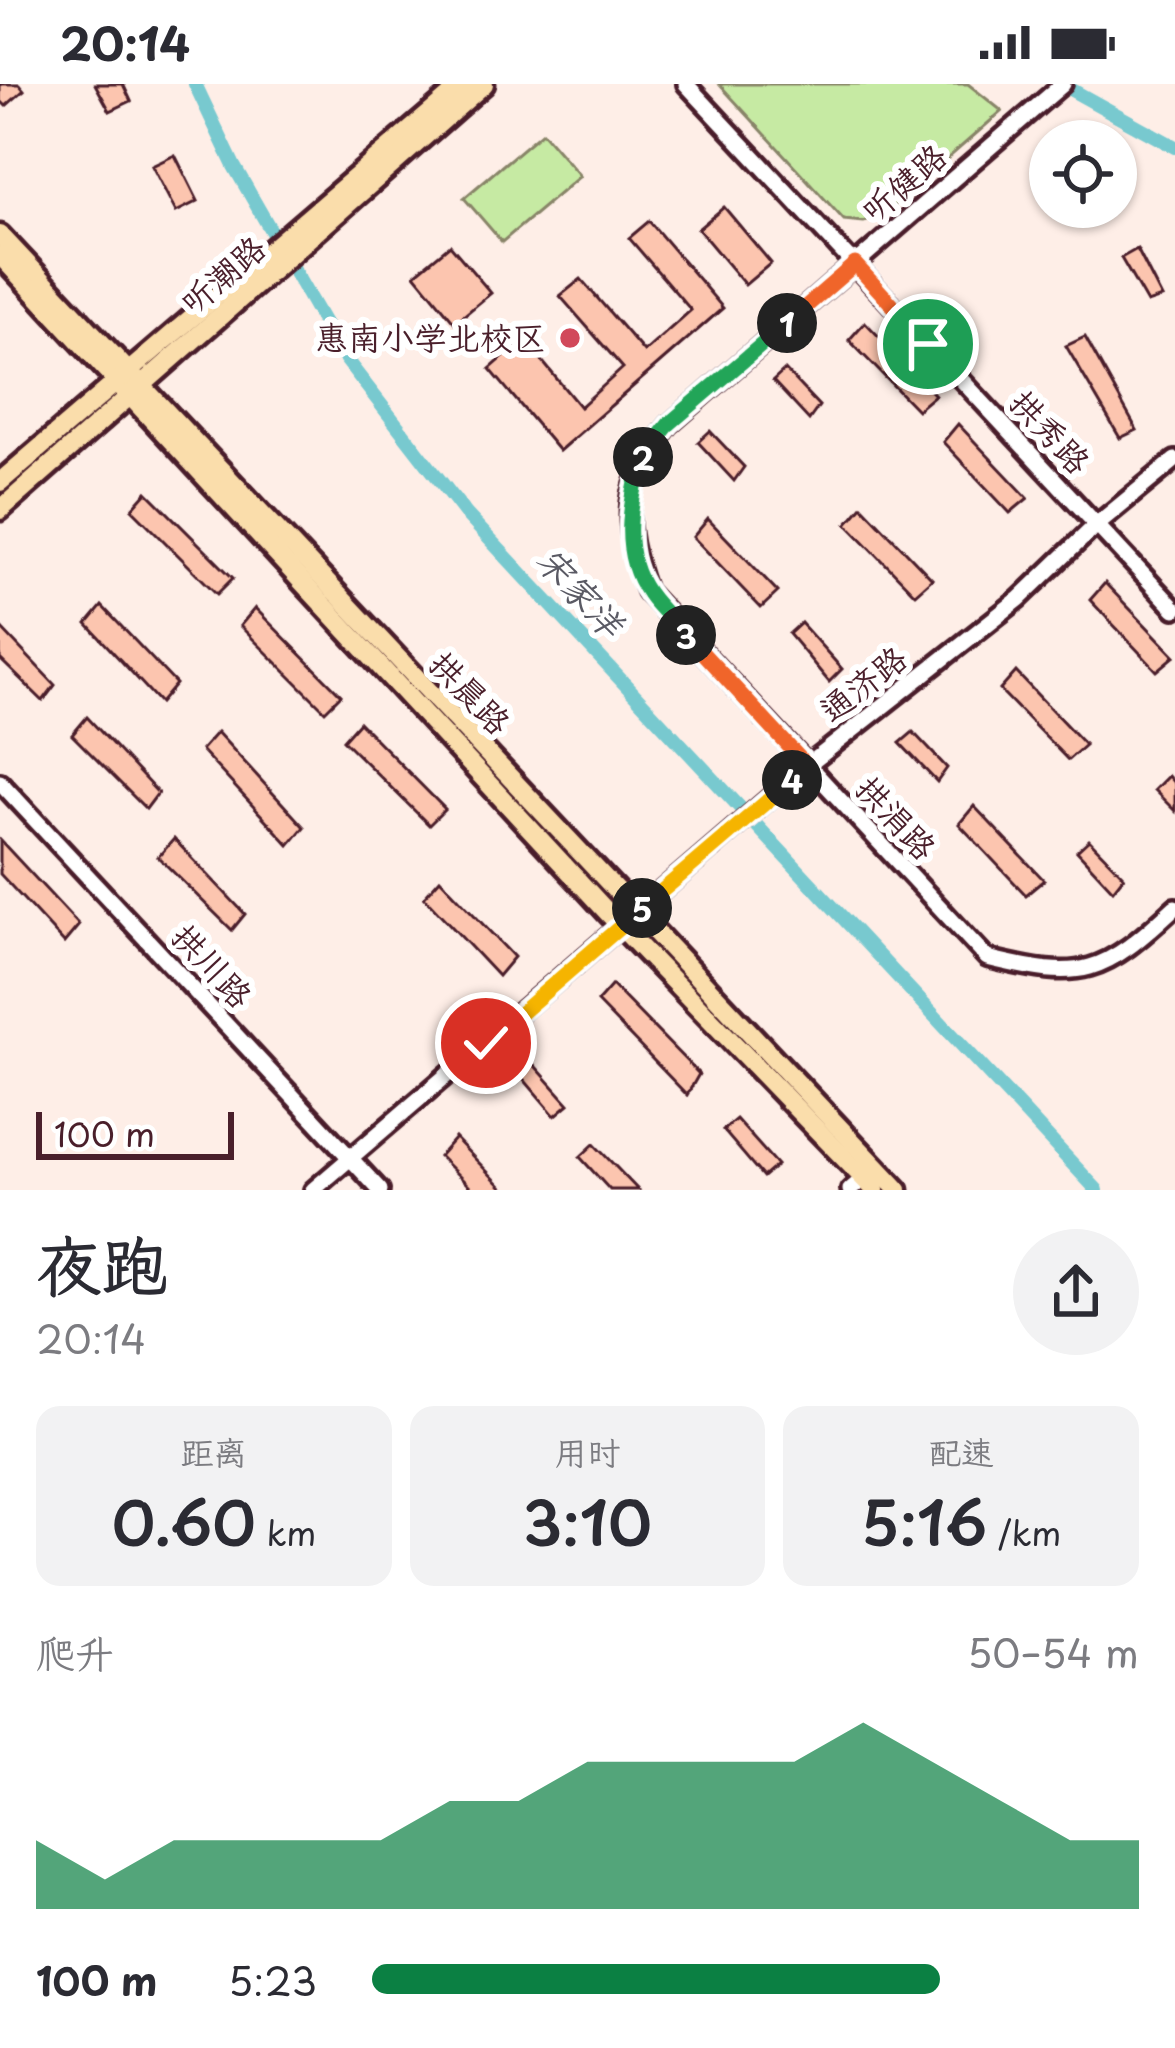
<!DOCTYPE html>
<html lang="zh">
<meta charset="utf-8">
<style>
body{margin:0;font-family:"Playpen Sans","LXGW WenKai TC",sans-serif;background:#f2f2f3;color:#2b2b33;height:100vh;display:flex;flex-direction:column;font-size:45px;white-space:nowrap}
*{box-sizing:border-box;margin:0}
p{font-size:39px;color:#7c7c81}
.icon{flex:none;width:66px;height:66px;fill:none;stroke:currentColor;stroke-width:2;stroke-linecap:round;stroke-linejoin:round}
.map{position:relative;height:1106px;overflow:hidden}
.sheet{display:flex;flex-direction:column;background:#fff;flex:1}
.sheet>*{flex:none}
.tools{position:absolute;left:1029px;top:36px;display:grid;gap:24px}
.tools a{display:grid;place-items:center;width:108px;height:108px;border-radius:50%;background:#fff;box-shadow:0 3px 9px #0004;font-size:60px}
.scale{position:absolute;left:36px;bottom:30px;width:198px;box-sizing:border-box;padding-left:12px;border:6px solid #4a1f2b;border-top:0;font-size:33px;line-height:42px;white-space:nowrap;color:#4a1f2b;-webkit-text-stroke:9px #fff;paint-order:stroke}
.pin{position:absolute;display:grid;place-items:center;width:102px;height:102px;color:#fff;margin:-51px;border:6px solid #fff;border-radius:50%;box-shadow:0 3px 12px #0007}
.km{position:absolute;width:60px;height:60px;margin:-30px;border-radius:50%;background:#222;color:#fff;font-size:33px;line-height:60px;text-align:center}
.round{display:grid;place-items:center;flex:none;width:126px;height:126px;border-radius:63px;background:#f2f2f3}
.head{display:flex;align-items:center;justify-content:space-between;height:204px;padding:0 36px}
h1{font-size:66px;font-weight:600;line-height:90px}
.figures{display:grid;grid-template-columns:repeat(3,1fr);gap:18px;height:204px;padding:12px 36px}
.figures div{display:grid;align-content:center;border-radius:24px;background:#f2f2f3;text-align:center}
.figures b{font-size:60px;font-weight:600}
.figures small{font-size:33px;font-weight:400}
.figures p{font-size:33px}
.chart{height:336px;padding:24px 36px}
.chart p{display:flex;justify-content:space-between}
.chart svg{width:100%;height:216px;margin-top:12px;fill:#0b8043;opacity:.7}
ul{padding:0 36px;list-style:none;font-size:39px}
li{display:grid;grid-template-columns:192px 144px 1fr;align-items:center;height:90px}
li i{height:30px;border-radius:15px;background:#0b8043}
.status{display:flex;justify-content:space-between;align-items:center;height:84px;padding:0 60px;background:#fff;direction:ltr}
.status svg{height:33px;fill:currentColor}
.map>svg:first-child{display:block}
.green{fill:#c6eaa3;stroke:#888467;stroke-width:3}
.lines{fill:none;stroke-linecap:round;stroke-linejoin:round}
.canal{stroke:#78c9cf;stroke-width:14}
.building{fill:#fcc5af;stroke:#4a1f2b;stroke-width:3}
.minor-casing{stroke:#4a1f2b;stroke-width:24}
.major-casing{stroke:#4a1f2b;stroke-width:27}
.minor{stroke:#fff;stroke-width:15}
.major{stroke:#faddab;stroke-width:18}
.split-1-casing{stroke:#fff;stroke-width:24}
.split-2-casing{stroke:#fff;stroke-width:24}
.split-3-casing{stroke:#fff;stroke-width:24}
.split-4-casing{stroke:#fff;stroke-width:24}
.split-5-casing{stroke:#fff;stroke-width:24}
.split-6-casing{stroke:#fff;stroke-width:24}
.split-1{stroke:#f0652b;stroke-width:15}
.split-2{stroke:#22a559;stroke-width:15}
.split-3{stroke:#22a559;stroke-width:15}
.split-4{stroke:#f0652b;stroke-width:15}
.split-5{stroke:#f5b400;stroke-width:15}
.split-6{stroke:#f5b400;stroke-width:15}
.poi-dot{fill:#d1495b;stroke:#fff;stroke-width:4.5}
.labels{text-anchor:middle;stroke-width:12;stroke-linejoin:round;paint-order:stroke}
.street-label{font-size:33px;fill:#4a1f2b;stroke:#fff}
.poi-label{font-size:33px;fill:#4a1f2b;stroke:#fff;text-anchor:end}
.water-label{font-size:36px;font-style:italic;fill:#5a5a64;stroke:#fff}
</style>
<div class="status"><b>20:14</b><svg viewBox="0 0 49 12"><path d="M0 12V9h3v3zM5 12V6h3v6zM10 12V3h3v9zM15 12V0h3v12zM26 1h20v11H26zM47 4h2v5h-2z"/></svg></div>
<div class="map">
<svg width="1175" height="1106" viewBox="0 0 1175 1106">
<rect width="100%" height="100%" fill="#feeee7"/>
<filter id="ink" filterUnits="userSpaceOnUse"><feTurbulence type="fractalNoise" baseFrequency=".00833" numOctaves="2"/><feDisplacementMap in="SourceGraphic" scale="24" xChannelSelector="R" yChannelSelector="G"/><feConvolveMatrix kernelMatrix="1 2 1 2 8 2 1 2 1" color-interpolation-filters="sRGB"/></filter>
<g filter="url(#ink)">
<g class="green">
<path d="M 719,0 L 968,0 L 1002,27 L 882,132 L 864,138 L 844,136 Z"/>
<path d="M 542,48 L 580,92 L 502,158 L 464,114 Z"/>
</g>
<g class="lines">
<g class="canal">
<path d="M 195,0 L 234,82 L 341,269 L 466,430 L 1097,1106"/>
<path d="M 1061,0 L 1175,63"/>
</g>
</g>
<g class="building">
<path d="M 0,0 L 19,0 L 24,6 L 6,22 L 0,16 Z"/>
<path d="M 95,0 L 123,0 L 131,17 L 110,27 Z"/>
<path d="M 175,71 L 198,117 L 176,128 L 152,82 Z"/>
<path d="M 724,123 L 771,179 L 745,201 L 698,145 Z"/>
<path d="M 649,137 L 723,224 L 559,367 L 490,285 L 524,255 L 580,323 L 623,284 L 560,212 L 581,195 L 644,268 L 691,226 L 629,154 Z"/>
<path d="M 450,161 L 491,209 L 455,239 L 415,190 Z"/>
<path d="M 1137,165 L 1162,214 L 1147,219 L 1121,174 Z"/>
<path d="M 865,238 L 935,311 L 917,326 L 849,256 Z"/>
<path d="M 1085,253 L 1137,346 L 1120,354 L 1066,262 Z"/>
<path d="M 785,286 L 819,322 L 809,336 L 773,297 Z"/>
<path d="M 958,340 L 1028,414 L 1010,429 L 943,358 Z"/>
<path d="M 710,347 L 744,383 L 734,397 L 698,358 Z"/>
<path d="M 147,408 L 233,494 L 217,510 L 132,425 Z"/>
<path d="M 862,422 L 932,495 L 915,510 L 847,440 Z"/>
<path d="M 708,435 L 778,508 L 761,524 L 693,453 Z"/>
<path d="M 1105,499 L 1175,572 L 1157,587 L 1090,516 Z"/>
<path d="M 102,522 L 176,600 L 160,619 L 87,540 Z"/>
<path d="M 255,524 L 341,611 L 325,627 L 240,542 Z"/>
<path d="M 801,539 L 842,585 L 829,598 L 789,550 Z"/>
<path d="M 0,543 L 55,601 L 43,617 L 0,575 Z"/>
<path d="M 1016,588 L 1085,661 L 1068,676 L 1000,606 Z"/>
<path d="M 87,633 L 158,709 L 146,725 L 72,651 Z"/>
<path d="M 359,638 L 445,725 L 429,741 L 343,656 Z"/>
<path d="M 217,648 L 304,743 L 289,761 L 201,666 Z"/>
<path d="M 913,648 L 947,684 L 937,698 L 900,659 Z"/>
<path d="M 1168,692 L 1175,700 L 1175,727 L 1154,706 Z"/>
<path d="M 974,722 L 1044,796 L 1026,811 L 959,740 Z"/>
<path d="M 174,755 L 245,830 L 232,846 L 158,773 Z"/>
<path d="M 0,756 L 79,841 L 64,859 L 0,790 Z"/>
<path d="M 1089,756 L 1124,792 L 1113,806 L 1077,767 Z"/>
<path d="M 440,795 L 514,873 L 498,892 L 424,813 Z"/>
<path d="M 612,901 L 699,990 L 687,1011 L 597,918 Z"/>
<path d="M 528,974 L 569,1020 L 555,1032 L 515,985 Z"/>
<path d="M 736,1035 L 777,1081 L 763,1093 L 723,1046 Z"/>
<path d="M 455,1054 L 505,1106 L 473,1106 L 439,1072 Z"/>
<path d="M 594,1060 L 638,1106 L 610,1106 L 580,1073 Z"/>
</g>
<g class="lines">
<g class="minor-casing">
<g id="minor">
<path d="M 686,0 L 1175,525"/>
<path d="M 1063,0 L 669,341 C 621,400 621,436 646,507 L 987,874 C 1084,898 1102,891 1175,823"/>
<path d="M 0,698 L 380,1106"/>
<path d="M 313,1106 L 807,682 L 1019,515 L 1096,441 L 1175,376"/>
<path d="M 850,1106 L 864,1094"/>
</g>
</g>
<g class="major-casing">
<g id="major">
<path d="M 0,151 L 898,1106"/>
<path d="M 0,171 L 621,843 L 875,1106"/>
<path d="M 0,398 L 464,0"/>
<path d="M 0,426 L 484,0"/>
</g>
</g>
<use href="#minor" class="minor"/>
<use href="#major" class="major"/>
</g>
</g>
<g class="lines" filter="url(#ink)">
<g class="split-1-casing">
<path id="split-1" d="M 787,239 L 855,180 L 928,260"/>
</g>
<g class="split-2-casing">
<path id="split-2" d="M 643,373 L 669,340 L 787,239"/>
</g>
<g class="split-3-casing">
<path id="split-3" d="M 643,373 C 630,417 619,468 648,509 C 658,524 674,537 686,551"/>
</g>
<g class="split-4-casing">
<path id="split-4" d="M 686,551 L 807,682 L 792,696"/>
</g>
<g class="split-5-casing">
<path id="split-5" d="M 642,824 L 792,696"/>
</g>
<g class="split-6-casing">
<path id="split-6" d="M 486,959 L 642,824"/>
</g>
<use href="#split-1" class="split-1"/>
<use href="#split-2" class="split-2"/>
<use href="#split-3" class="split-3"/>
<use href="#split-4" class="split-4"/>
<use href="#split-5" class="split-5"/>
<use href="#split-6" class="split-6"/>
</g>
<circle class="poi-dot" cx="570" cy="254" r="12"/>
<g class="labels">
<g class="street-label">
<text transform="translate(904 99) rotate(-41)" y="12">听健路</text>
<text transform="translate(223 191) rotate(-41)" y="12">听潮路</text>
<text transform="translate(1050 348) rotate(47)" y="12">拱秀路</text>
<text transform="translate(863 600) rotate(-38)" y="12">通济路</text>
<text transform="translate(470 609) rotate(46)" y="12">拱晨路</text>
<text transform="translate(896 734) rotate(47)" y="12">拱涓路</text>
<text transform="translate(212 882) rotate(47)" y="12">拱川路</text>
</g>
<g class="poi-label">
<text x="546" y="266">惠南小学北校区</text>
</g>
<g class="water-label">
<text transform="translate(580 508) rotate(47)" y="13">宋家洋</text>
</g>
</g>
</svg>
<div class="tools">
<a><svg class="icon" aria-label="locate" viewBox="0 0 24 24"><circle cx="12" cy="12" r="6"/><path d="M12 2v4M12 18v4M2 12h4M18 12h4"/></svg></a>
</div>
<div class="scale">100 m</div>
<div class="pin" style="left:928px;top:260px;background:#1e9e55"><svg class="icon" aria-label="arrive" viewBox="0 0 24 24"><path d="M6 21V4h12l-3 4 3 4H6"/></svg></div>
<div class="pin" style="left:486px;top:959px;background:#d93025"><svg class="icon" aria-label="check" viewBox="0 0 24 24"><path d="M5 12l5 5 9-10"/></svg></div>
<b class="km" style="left:787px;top:239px">1</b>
<b class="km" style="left:643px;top:373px">2</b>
<b class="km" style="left:686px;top:551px">3</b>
<b class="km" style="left:792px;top:696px">4</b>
<b class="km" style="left:642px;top:824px">5</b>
</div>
<section class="sheet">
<div class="head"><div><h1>夜跑</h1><p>20:14</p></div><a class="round"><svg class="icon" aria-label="share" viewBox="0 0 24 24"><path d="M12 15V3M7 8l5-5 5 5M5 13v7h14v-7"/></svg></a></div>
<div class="figures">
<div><p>距离</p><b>0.60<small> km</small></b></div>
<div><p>用时</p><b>3:10</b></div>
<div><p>配速</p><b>5:16<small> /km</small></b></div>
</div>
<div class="chart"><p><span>爬升</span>50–54 m</p>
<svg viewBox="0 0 160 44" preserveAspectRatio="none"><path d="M0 44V30L10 38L20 30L30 30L40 30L50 30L60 22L70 22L80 14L90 14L100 14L110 14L120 6L130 14L140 22L150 30L160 30V44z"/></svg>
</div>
<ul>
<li><b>100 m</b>5:23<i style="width:74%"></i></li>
</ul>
</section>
